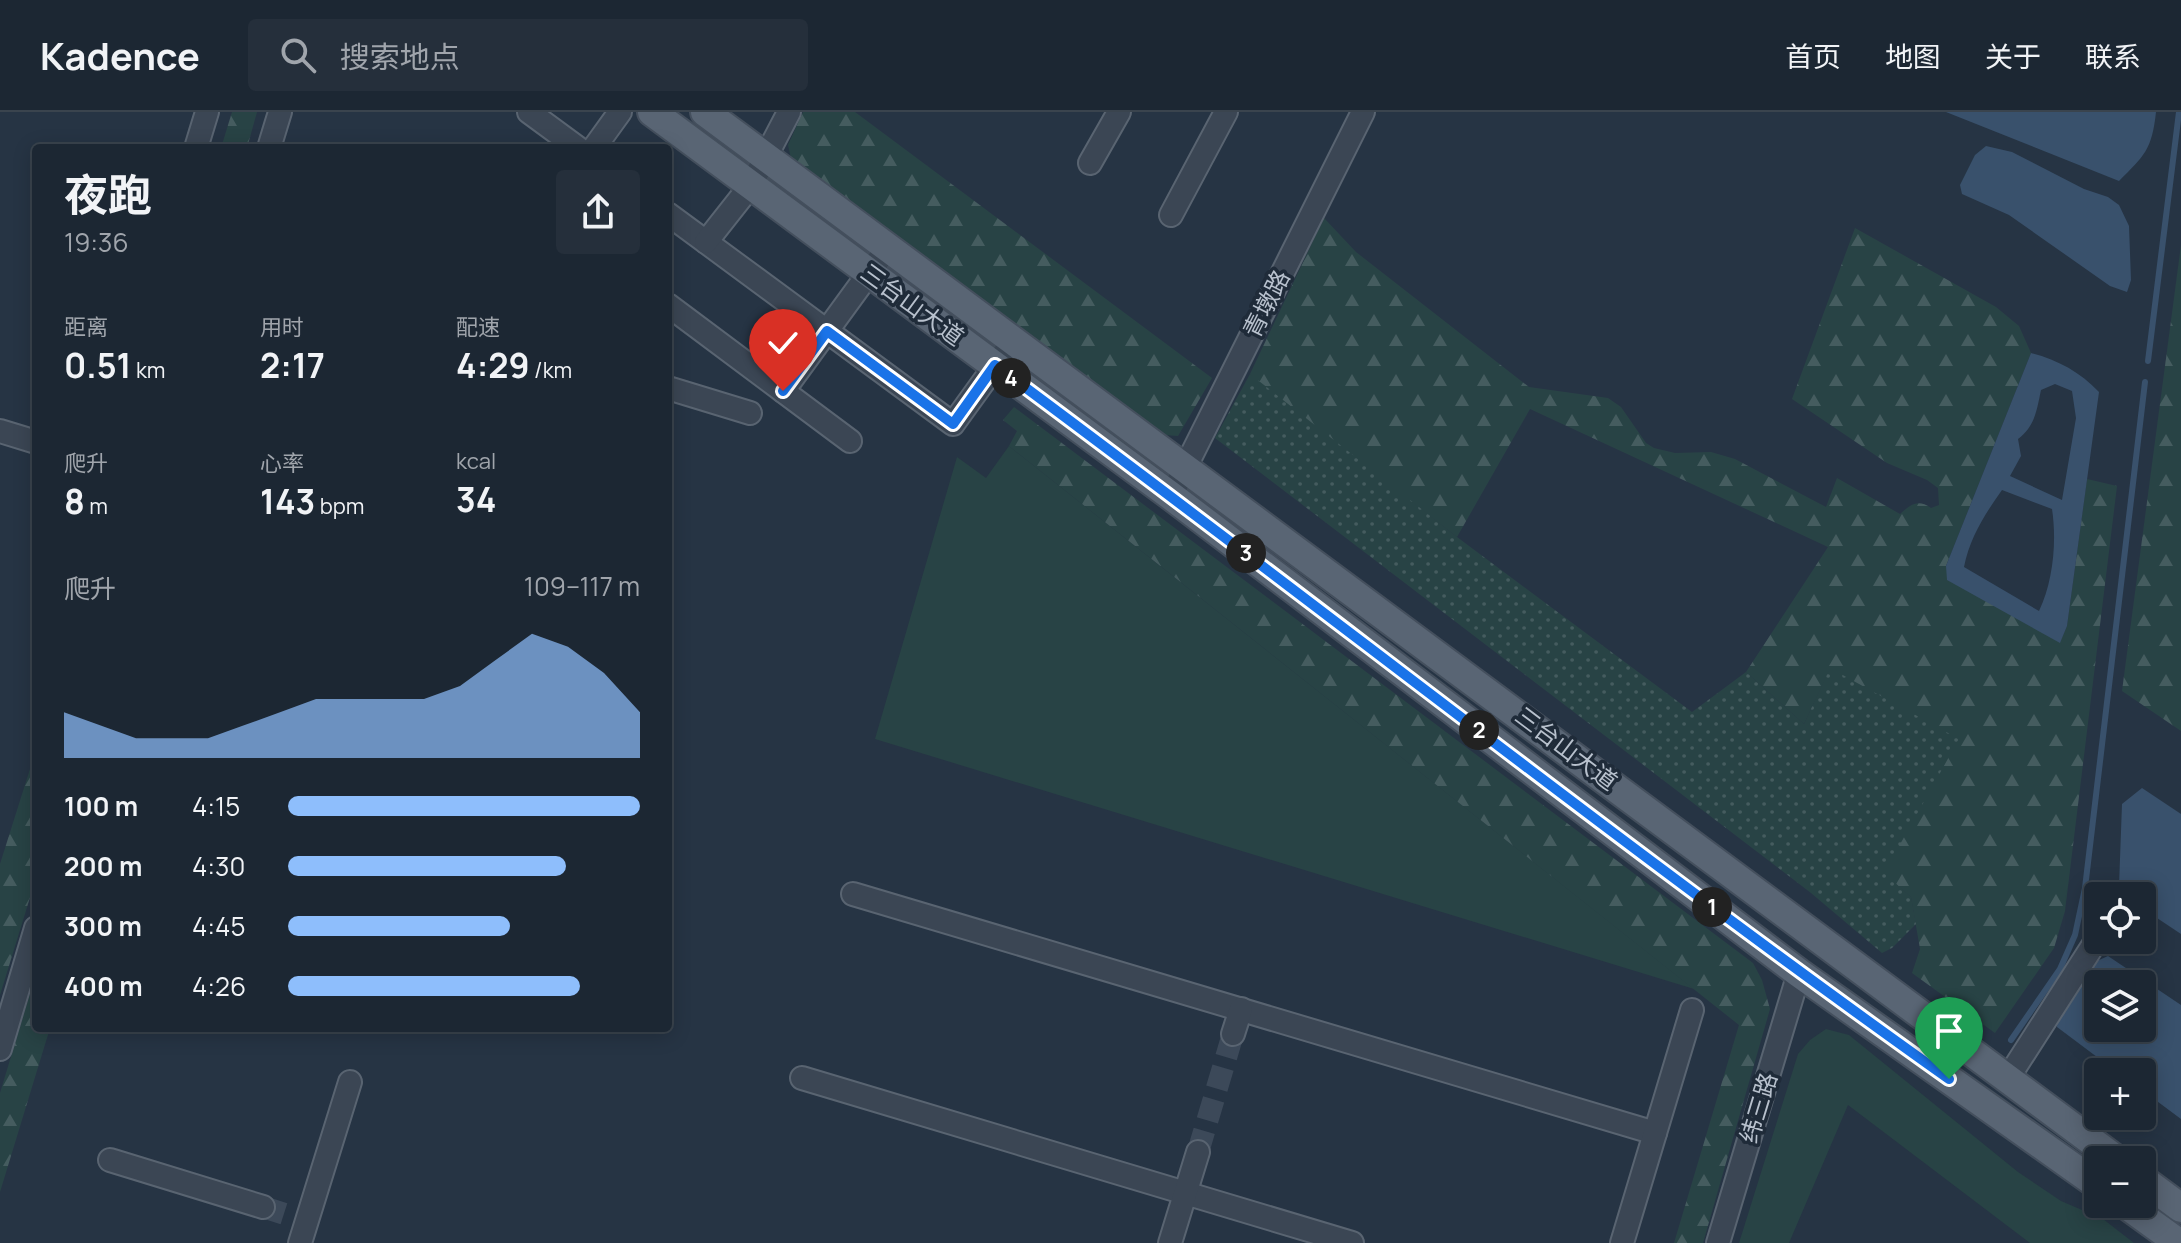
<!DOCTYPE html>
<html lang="zh">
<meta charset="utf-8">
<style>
body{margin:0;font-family:Manrope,"Noto Sans SC",sans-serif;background:#252f3b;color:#f1f3f6;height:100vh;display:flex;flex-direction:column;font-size:30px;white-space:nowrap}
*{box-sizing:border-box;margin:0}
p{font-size:26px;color:#a0a5ac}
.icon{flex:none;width:44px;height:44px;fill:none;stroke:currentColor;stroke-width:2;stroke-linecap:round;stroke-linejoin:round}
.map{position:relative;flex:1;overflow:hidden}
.details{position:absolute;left:32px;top:32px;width:640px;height:888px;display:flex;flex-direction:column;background:#1c2733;border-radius:8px;box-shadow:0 4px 20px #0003,0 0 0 2px #3a444e}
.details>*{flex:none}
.buttons{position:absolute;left:2084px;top:770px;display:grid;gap:16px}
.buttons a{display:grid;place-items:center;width:72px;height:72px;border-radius:8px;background:#1c2733;box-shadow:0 4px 20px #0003,0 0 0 2px #3a444e;font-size:40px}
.pin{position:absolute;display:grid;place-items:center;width:68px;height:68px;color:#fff;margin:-82px -34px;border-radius:50% 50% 50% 0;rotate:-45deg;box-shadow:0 0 8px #0007}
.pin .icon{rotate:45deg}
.km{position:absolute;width:40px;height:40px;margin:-20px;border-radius:50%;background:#222;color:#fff;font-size:22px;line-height:40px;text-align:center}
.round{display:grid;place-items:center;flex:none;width:84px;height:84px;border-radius:8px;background:#252f3b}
.headline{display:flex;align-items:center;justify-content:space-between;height:136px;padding:0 32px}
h1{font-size:44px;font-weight:700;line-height:60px}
.figures{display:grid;grid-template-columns:repeat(3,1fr);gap:12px;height:136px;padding:8px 32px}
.figures div{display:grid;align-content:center}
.figures b{font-size:34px;font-weight:700}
.figures small{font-size:22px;font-weight:400}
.figures p{font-size:22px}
.chart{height:224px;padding:16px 32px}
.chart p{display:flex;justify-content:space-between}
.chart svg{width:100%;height:144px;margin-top:8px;fill:#8ebefc;opacity:.7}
ul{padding:0 32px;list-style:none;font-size:26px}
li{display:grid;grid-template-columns:128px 96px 1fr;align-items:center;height:60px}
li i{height:20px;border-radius:10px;background:#8ebefc}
header{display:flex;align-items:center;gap:48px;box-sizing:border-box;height:112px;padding:0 40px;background:#1c2733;border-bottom:2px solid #3a444e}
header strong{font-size:38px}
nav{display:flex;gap:44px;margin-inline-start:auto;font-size:28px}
.search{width:560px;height:72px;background:#252f3b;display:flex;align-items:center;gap:20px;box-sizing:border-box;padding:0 28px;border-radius:8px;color:#a0a5ac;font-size:30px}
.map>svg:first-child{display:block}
.grass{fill:#284345}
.forest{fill:url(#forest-firs)}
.park{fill:url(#park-dots)}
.water{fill:#39516c;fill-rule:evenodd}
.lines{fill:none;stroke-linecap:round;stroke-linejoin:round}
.stream{stroke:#39516c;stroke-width:6}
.minor-tunnel{stroke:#3c4959;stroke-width:22;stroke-dasharray:22 11;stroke-linecap:butt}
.minor-casing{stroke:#596471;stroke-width:26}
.major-casing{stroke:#444f5d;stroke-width:32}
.minor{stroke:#3b4654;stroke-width:22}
.major{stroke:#596574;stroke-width:28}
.route-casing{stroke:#fff;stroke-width:16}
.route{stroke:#1a73e8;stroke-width:10}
.labels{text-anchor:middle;stroke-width:7;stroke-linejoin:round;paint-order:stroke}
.street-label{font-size:24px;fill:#b8c1cd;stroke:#1f2b39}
</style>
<header>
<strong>Kadence</strong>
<div class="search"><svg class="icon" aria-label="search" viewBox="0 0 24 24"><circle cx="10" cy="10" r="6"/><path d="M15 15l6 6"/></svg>搜索地点</div>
<nav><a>首页</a><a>地图</a><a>关于</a><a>联系</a></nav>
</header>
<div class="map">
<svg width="2181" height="1131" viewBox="0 0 2181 1131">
<defs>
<pattern id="forest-firs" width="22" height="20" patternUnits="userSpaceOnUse" patternTransform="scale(2)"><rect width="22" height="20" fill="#284345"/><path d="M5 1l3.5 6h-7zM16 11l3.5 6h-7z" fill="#455c5f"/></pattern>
<pattern id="park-dots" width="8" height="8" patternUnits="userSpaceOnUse" patternTransform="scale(2)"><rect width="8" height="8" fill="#284345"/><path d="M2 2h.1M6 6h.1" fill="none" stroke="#455c5f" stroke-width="1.8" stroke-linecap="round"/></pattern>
</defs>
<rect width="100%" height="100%" fill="#263444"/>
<g class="grass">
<path d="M 1009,334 L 1694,877 L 875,627 L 957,345 L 986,366 Z"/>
<path d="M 1826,917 L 1849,923 L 2018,1060 L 2061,1089 L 2103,1107 L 2134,1131 L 2030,1131 L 1848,993 L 1789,1131 L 1739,1131 L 1798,942 L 1810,928 Z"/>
</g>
<g class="forest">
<path d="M 232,0 L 257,0 L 247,36 L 221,36 Z"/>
<path d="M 803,0 L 855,0 L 1212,266 L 1178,324 L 1165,323 L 792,51 L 788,33 Z"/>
<path d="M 1324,106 L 1356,140 L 1529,275 L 1608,286 L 1621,295 L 1646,331 L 1654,336 L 1675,341 L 1711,340 L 1735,347 L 1826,395 L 1837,366 L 1900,402 C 1911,392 1918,387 1931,396 L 1939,393 L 1938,376 L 1927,368 L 1887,351 L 1792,287 L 1855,116 L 1996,195 L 2019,214 L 2031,241 L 1946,454 L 2060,530 L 2067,514 L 2087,367 L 2117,374 L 2065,799 L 2054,836 L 1995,921 L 1912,861 L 1920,837 L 1911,785 L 1884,762 L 1830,557 L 1804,612 L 1746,560 L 1828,435 L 1530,297 L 1457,425 L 1258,271 L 1250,262 Z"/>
<path d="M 2181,133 L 2181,619 L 2122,579 Z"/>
<path d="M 1014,295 L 1753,851 L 1762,868 L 1770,897 L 1703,1131 L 1674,1131 L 1739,913 L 1009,334 L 1017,319 L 1003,308 Z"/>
<path d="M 36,638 L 36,766 L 0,883 L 0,752 Z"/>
<path d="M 36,862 L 36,916 L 50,916 L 0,1080 L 0,981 Z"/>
</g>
<path class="park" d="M 1250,262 L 1457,425 L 1692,600 L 1746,560 L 1804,612 L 1830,556 L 1959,627 L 1884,761 L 1911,785 L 1916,812 L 1892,836 L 1882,841 L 1811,781 L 1215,326 Z"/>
<g class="water">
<path d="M 1946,0 L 2156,0 C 2152,38 2144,44 2119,69 Z"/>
<path d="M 1986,34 L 2012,40 L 2084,77 L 2108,85 L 2119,93 L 2129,114 L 2131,168 L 2127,180 L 2110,174 L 2009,103 L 1962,82 L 1960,73 L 1975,43 Z"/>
<path d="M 2031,241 C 2058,248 2080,260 2099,280 L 2067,514 L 2060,531 L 1947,468 L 1946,454 ZM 2055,272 L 2072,279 L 2076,306 L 2062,388 L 2010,364 L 2021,344 L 2018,327 C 2035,315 2037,297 2041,278 ZM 2002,378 L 2052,397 C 2057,430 2053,470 2039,499 L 1964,455 C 1970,425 1985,402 2002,378 Z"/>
<path d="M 2142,676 L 2181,702 L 2181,822 L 2142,796 L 2142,784 L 2129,784 L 2119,774 L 2122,692 Z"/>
<path d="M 2108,844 L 2181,893 L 2181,1007 L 2142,978 L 2142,960 L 2117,960 L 2057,915 L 2058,896 L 2088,853 ZM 2098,872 L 2142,872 L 2142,916 L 2098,916 Z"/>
</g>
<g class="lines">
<g class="stream">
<path d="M 2148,249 L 2179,0"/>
<path d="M 2011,928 L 2060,857 L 2075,823 L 2085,776 L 2145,270"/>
</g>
<g class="minor-tunnel">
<path d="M 1198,1040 L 1233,922"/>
<path d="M 263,1095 L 288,1103"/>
</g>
<g class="minor-casing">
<g id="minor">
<path d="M 529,0 L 578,36"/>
<path d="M 196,36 L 207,0"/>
<path d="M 269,36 L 280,0"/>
<path d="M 594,36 L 620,0"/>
<path d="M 1090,51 L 1119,0"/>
<path d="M 668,102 L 953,312 L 1013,229"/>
<path d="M 1171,103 L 1226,0"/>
<path d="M 706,130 L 751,73 L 789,0"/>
<path d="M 668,193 L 783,279 L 888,135"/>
<path d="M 668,276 L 750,301"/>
<path d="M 783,279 L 850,329"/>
<path d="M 0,319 L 36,330"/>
<path d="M 1171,384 L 1363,0"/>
<path d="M 853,782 L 1655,1021"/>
<path d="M 1233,922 L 1241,897"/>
<path d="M 0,937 L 36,816"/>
<path d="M 802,966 L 1352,1131"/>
<path d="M 2008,966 L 2094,832"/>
<path d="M 110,1048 L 263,1095"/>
<path d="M 300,1131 L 350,970"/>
<path d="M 1170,1131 L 1198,1040"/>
<path d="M 1622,1131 L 1692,898"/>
<path d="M 1718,1131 L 1799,861"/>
</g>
</g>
<g class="major-casing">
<g id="major">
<path d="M 652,0 L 1171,384 L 1799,861 L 2098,1073"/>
<path d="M 705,0 L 2117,1048"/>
<path d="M 2142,1067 L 2181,1096"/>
<path d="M 2125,1092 L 2179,1131"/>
</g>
</g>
<use href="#minor" class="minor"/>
<use href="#major" class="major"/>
</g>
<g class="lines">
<g class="route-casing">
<path id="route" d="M 783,279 L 827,219 L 953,312 L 995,253 C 1314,489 1625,737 1949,967"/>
</g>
<use href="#route" class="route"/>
</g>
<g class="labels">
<g class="street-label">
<text transform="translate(1267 192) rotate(-63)" y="8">青墩路</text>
<text transform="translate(912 193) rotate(36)" y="8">三台山大道</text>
<text transform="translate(1566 637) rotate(37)" y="8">三台山大道</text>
<text transform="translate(1759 996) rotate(-73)" y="8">纬三路</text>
</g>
</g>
</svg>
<div class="buttons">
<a><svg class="icon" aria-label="locate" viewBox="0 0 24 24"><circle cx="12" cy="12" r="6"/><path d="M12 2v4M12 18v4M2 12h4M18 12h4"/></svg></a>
<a><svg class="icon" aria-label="layers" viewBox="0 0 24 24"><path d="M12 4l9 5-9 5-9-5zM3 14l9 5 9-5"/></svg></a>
<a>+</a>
<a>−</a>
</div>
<div class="pin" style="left:1949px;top:967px;background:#1e9e55"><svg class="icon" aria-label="arrive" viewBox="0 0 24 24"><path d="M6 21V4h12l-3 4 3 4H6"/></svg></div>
<div class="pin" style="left:783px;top:279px;background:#d93025"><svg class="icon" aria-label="check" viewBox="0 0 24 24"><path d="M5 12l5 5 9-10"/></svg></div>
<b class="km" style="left:1712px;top:795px">1</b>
<b class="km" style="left:1479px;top:618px">2</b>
<b class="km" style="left:1246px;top:441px">3</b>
<b class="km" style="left:1011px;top:266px">4</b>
<section class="details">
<div class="headline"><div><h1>夜跑</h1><p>19:36</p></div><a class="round"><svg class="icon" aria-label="share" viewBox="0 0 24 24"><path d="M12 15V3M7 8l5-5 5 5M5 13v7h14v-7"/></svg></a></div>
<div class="figures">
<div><p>距离</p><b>0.51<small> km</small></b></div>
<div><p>用时</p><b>2:17</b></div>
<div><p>配速</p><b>4:29<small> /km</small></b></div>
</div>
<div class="figures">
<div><p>爬升</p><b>8<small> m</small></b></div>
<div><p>心率</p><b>143<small> bpm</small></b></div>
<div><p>kcal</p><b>34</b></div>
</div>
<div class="chart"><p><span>爬升</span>109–117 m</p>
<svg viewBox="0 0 160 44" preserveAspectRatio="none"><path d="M0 44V30L10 34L20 38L30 38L40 38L50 34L60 30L70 26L80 26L90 26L100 26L110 22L120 14L130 6L140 10L150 18L160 30V44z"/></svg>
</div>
<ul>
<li><b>100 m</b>4:15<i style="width:100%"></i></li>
<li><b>200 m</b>4:30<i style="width:79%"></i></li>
<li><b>300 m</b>4:45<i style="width:63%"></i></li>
<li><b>400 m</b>4:26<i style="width:83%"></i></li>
</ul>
</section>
</div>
